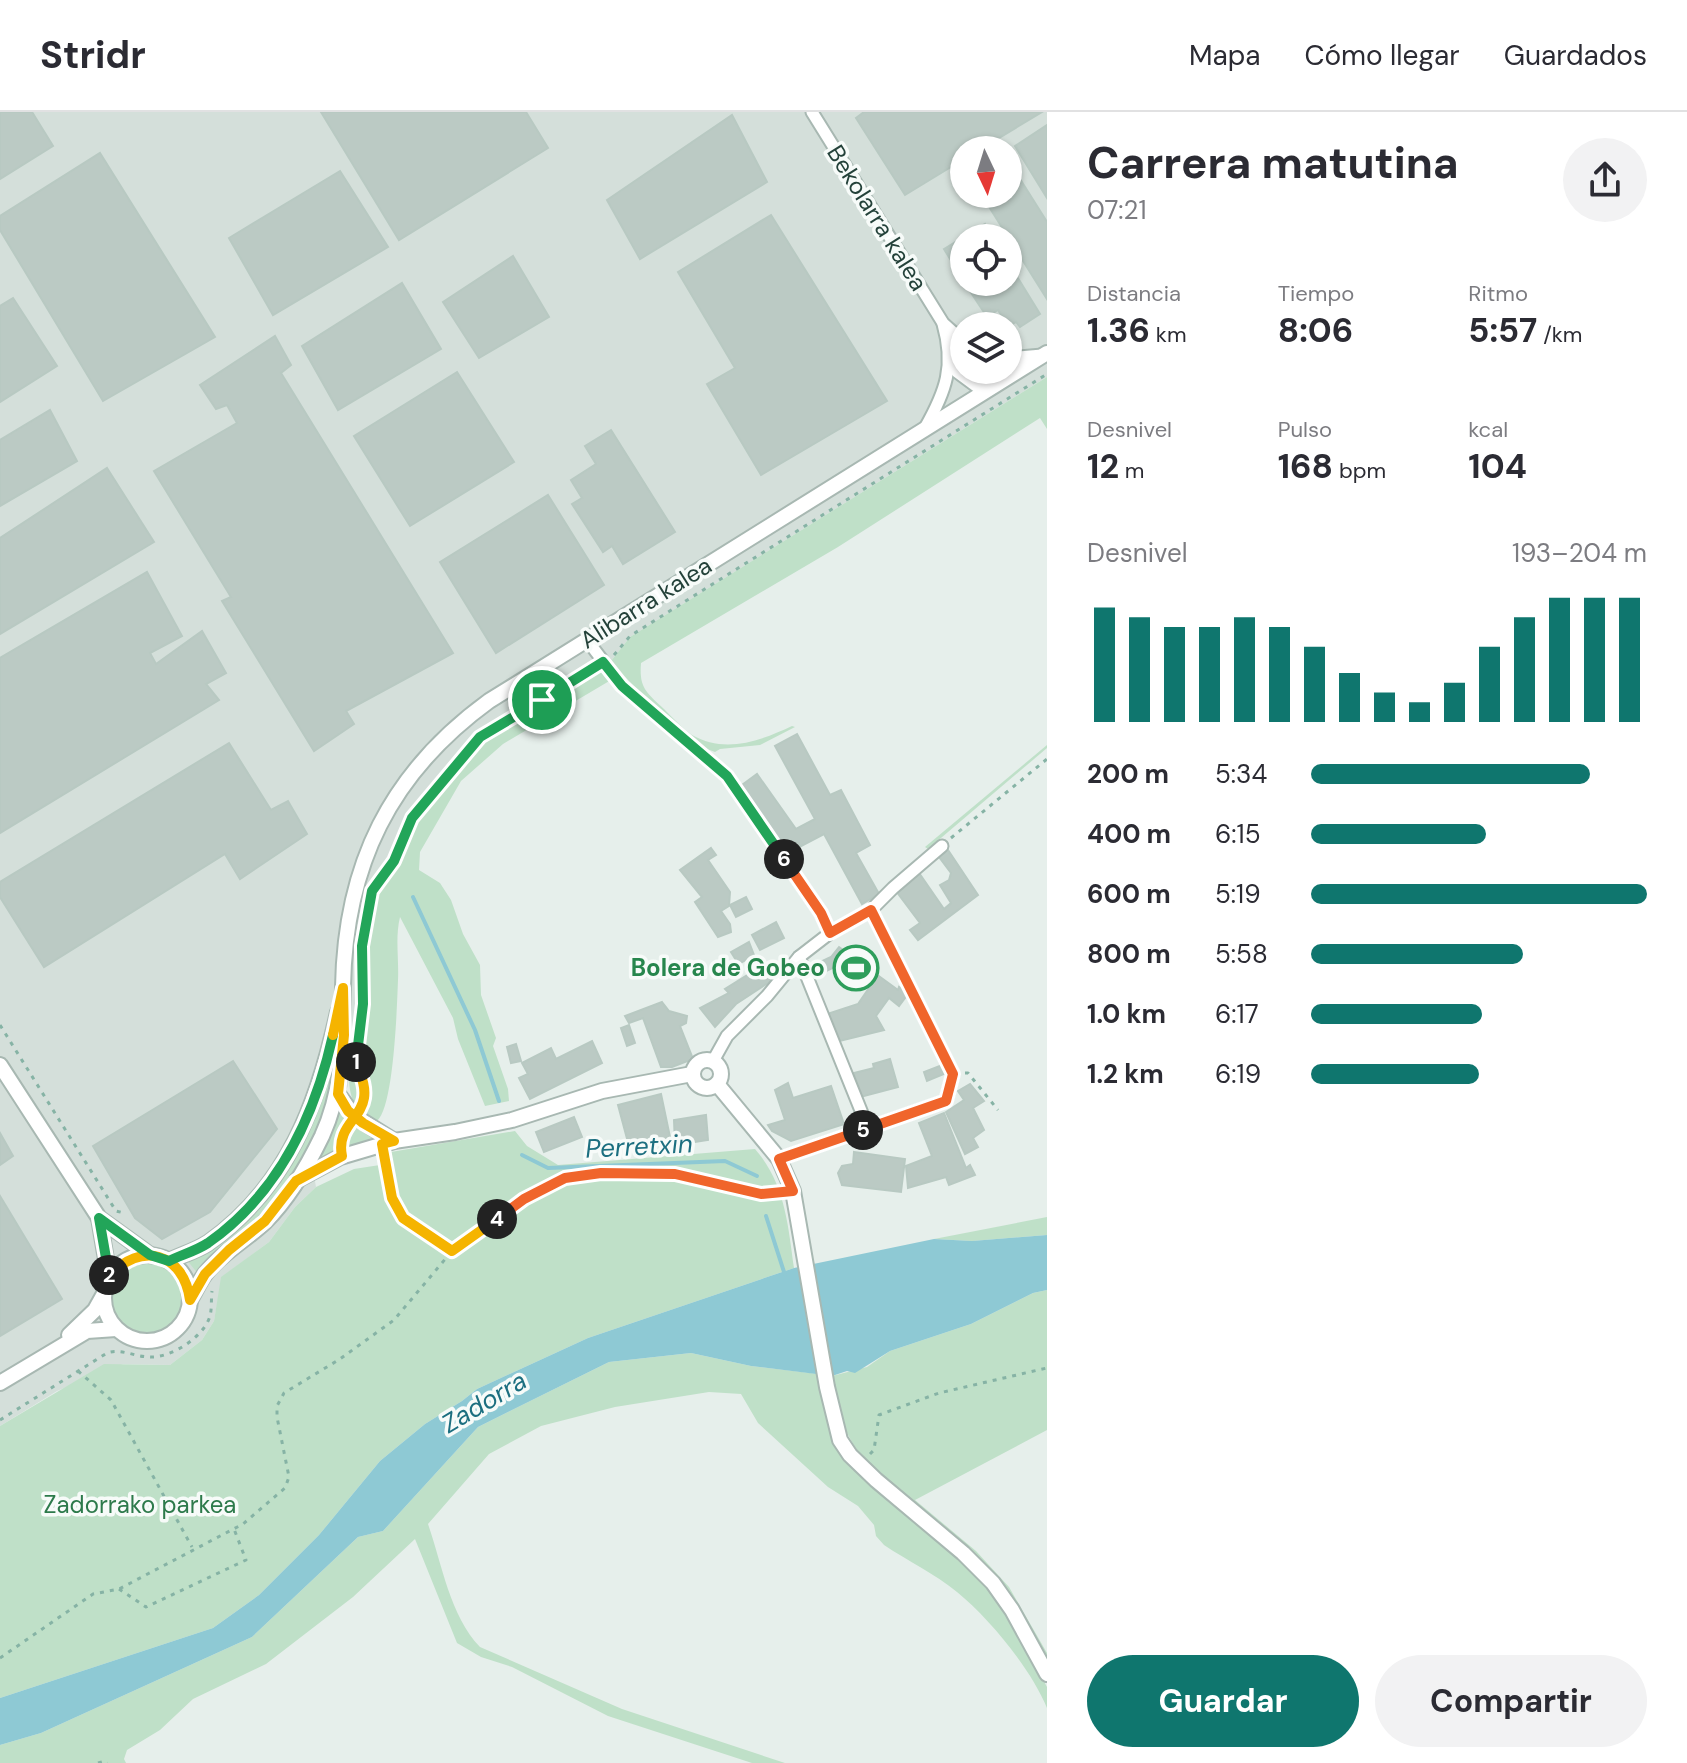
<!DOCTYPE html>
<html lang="es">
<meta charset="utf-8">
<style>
body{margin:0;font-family:"DM Sans",sans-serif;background:#f2f2f3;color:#2b2b33;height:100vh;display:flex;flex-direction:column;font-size:30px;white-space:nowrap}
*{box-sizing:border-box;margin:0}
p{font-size:26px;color:#7c7c81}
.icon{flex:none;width:44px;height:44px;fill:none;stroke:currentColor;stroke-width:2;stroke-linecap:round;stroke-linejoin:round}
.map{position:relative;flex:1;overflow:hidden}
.details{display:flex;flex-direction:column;background:#fff;width:640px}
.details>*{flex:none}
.needle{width:52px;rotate:176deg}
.buttons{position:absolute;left:950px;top:24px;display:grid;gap:16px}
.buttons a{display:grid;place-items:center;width:72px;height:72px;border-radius:50%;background:#fff;box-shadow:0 2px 6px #0004;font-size:40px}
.pin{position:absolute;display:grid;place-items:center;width:68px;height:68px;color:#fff;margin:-34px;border:4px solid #fff;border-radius:50%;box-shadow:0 2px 8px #0007}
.km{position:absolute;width:40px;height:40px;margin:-20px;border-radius:50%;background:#222;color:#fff;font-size:22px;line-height:40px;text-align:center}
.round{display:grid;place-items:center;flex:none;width:84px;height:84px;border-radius:42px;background:#f2f2f3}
.head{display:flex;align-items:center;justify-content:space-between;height:136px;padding:0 40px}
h1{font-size:44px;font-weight:700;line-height:60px}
.stats{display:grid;grid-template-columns:repeat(3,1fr);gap:12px;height:136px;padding:8px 40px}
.stats div{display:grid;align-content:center}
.stats b{font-size:34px;font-weight:700}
.stats small{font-size:22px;font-weight:400}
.stats p{font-size:22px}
.chart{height:224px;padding:16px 40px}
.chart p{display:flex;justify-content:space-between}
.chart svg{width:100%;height:144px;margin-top:8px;stroke:#0f766e;stroke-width:6}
.action{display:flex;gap:16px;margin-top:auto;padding:16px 40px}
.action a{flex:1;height:92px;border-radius:48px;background:#0f766e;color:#fff;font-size:32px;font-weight:700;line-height:92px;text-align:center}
.action a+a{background:#f2f2f3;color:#2b2b33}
ul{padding:0 40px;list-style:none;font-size:26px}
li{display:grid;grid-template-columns:128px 96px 1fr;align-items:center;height:60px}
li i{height:20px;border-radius:10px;background:#0f766e}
header{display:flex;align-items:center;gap:48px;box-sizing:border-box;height:112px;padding:0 40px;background:#fff;border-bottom:2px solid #e1e1e2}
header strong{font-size:38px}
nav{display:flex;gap:44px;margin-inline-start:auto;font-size:28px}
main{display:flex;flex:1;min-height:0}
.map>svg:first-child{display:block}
.built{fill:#d4dfda;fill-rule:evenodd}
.green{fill:#bfe0c8}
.water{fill:#8ec9d4}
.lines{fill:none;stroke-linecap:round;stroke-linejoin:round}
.stream{stroke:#8ec9d4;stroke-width:4}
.building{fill:#bbcac4;stroke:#b8c9c2;stroke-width:2}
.minor-casing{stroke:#a8b8b2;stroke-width:15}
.tertiary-casing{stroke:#a8b8b2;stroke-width:18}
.path{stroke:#86b3a5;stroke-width:3;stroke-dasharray:4 6;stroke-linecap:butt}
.minor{stroke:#fff;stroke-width:11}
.tertiary{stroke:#fff;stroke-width:14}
.split-1-casing{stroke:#fff;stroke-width:16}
.split-2-casing{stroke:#fff;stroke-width:16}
.split-3-casing{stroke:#fff;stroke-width:16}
.split-4-casing{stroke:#fff;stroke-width:16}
.split-5-casing{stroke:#fff;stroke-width:16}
.split-6-casing{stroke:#fff;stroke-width:16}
.split-7-casing{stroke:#fff;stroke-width:16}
.split-1{stroke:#22a559;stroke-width:10}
.split-2{stroke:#f5b400;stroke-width:10}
.split-3{stroke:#22a559;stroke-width:10}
.split-4{stroke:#f5b400;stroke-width:10}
.split-5{stroke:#f0652b;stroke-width:10}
.split-6{stroke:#f0652b;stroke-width:10}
.split-7{stroke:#22a559;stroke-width:10}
.labels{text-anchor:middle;stroke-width:7;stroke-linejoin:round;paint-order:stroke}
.street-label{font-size:24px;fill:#24423a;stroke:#f7fbf9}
.leisure-label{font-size:24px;font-weight:bold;fill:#27864d;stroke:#f7fbf9;text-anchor:end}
.park-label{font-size:24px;fill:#2d7a4b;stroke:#f7fbf9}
.water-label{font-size:26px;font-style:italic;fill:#1c6f80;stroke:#f7fbf9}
</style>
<header>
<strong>Stridr</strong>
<nav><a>Mapa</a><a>Cómo llegar</a><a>Guardados</a></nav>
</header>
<main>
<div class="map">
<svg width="1047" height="1651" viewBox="0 0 1047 1651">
<rect width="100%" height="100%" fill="#e6efeb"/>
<path class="built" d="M 0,0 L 1047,0 L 1047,265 L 630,525 L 611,549 L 498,618 L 423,700 L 395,757 L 384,769 L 369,804 L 365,838 L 361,947 L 349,953 L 348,974 L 312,1052 L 316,1075 L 295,1095 L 269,1130 L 222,1165 L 214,1209 L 202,1228 L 170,1253 L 123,1252 L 57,1279 L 0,1314 ZM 964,38 L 1008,38 L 1008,82 L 964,82 ZM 964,126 L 1008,126 L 1008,170 L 964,170 ZM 964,214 L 1008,214 L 1008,258 L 964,258 Z"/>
<g class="green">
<path d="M 1047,265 L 1047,317 L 1040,306 L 838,435 L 641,551 C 639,576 646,580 664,597 C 673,606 682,616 692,623 C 725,642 760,629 792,614 L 795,615 L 760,633 L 720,637 L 715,640 C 676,628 646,582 615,556 L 611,549 L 630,525 Z"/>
<path d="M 599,557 L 611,568 L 503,632 L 461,669 L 420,740 L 419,758 L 440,771 L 451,788 L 463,822 L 480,853 L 481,883 L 496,926 L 493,934 L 508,977 L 509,989 L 485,994 L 458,927 L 453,906 L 400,805 C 395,826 399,846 398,868 C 397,894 394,995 377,1009 C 350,1001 348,977 349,953 L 361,947 L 365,838 L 369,804 L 376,782 L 384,769 L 395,757 L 423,700 L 475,638 L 498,618 Z"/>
<path d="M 1047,633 L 1047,636 L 928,737 L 925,735 Z"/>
<path d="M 332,948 L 337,951 C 325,1005 305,1062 264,1101 C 245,1120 223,1137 203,1155 L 199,1163 L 186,1147 L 206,1138 L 302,1026 L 321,987 Z"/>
<path d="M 339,996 L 361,1018 L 378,1026 L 348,1036 L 312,1053 Z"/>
<path d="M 515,1019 L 527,1034 L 558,1053 L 755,1037 C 785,1071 788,1113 794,1156 L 588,1226 L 477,1277 L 462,1289 L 425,1312 L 380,1349 L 319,1423 L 259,1483 L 213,1516 L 0,1586 L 0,1314 L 104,1252 L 170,1253 L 202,1228 L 214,1209 L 221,1165 L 269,1130 L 295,1095 L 316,1075 L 354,1057 L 393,1051 L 391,1040 Z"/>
<path d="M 1047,1105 L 1047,1123 L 972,1129 L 934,1127 Z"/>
<circle cx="146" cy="1186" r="36"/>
<path d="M 1047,1178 L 1047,1318 L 915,1388 L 976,1439 L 1009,1475 L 1047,1541 L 1047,1549 L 1025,1509 L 867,1352 C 844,1322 837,1301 832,1264 L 867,1255 L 890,1239 L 971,1212 L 1033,1181 Z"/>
<path d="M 691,1241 L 751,1254 L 818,1262 L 832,1327 L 844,1349 L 984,1469 L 1004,1496 L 1047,1575 L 1047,1596 C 1031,1557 990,1507 957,1480 C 935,1462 908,1449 884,1433 L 876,1424 L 874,1413 L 858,1394 L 828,1375 L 758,1311 L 741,1282 L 709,1280 L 615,1295 L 541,1314 L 489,1342 L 428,1412 C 442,1452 450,1504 480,1535 L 622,1597 L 785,1651 L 752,1651 L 608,1604 L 512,1555 L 481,1545 L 457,1531 L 415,1427 L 353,1485 L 266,1552 L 193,1587 L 160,1618 L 127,1638 L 124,1647 L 126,1651 L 0,1651 L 0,1633 L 41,1621 L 252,1525 L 358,1425 L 383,1419 L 478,1315 L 609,1250 Z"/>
</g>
<path class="water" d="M 1047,1123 L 1047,1178 L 1033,1181 L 971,1212 L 890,1239 L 855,1261 L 847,1259 L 832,1264 L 751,1254 L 691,1241 L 609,1250 L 478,1315 L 383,1419 L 358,1425 L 252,1525 L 41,1621 L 0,1633 L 0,1586 L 213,1516 L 259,1483 L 319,1423 L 380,1349 L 425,1312 L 462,1289 L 477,1277 L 588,1226 L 794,1156 L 934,1127 L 972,1129 Z"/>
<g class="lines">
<g class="stream">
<path d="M 413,785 L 475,918 L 499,989"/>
<path d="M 522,1043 L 548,1056 L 725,1049 L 757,1064"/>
<path d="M 766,1104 L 785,1163"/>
</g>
</g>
<g class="building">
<path d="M 0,0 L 32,0 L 53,34 L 0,67 Z"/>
<path d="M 321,0 L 526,0 L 548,36 L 399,128 Z"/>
<path d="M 864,0 L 1042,0 L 979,38 L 964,38 L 964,47 L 905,83 L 856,6 Z"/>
<path d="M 732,3 L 767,70 L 640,147 L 607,88 Z"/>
<path d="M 1047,13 L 1047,86 L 1015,34 Z"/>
<path d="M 100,41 L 215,225 L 103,289 L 0,118 L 0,104 Z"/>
<path d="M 1008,48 L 1047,110 L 1047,187 L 981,82 L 1008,82 Z"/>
<path d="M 340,59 L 388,135 L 273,203 L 229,126 Z"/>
<path d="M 771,103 L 887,289 L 761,363 L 707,272 L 735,256 L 678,160 Z"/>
<path d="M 985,112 L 993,126 L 964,126 L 964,170 L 944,137 Z"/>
<path d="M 513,144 L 549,205 L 479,246 L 443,190 Z"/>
<path d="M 1008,150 L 1040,202 L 1020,215 L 1016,210 L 1008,214 L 998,198 L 987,205 L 964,170 L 1008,170 Z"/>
<path d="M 402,171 L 441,237 L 338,298 L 302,234 Z"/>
<path d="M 13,186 L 57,254 L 0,290 L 0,194 Z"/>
<path d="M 275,224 L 291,253 L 281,261 L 453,541 L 346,599 L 354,612 L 314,639 L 222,489 L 231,485 L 154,359 L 237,311 L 227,293 L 216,297 L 200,273 Z"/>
<path d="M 457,260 L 514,350 L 410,414 L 354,324 Z"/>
<path d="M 50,298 L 77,349 L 0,394 L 0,328 Z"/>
<path d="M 611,318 L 675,420 L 623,452 L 612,434 L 603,440 L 572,392 L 582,386 L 571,368 L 596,352 L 585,334 Z"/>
<path d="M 107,356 L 154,430 L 0,522 L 0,426 Z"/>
<path d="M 548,383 L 604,473 L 496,541 L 440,450 Z"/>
<path d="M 147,460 L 182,524 L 150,541 L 156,552 L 202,519 L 226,561 L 206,572 L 219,588 L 0,721 L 0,546 Z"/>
<path d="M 797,622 L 830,683 L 841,678 L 870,733 L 856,741 L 879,782 L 862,792 L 824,722 L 788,741 L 742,673 L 757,662 L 796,717 L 815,707 L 775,634 Z"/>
<path d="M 229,631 L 271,698 L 288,689 L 307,722 L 240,767 L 225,742 L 44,855 L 0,785 L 0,770 Z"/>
<path d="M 711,736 L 716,743 L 708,748 L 730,780 L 729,794 L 721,799 L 730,812 L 731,820 L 718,825 L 695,790 L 702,785 L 680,758 Z"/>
<path d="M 948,738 L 978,783 L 918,828 L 910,818 L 920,811 L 896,779 L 919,761 L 944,797 L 951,791 L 940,773 L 949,768 L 951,761 L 939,745 Z"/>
<path d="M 746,785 L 752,797 L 736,805 L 730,793 Z"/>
<path d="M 776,810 L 784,826 L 760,838 L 752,823 Z"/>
<path d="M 749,830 L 754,843 L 732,856 L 730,851 L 736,848 L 731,840 Z"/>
<path d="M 839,835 L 898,878 L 899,875 L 908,882 L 899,894 L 889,886 L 876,904 L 884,918 L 839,929 L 827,902 L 858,892 L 871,873 L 841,852 L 826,859 L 816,852 L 831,845 Z"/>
<path d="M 762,854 L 771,869 L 736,892 L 715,915 L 700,896 L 729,881 L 725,877 Z"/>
<path d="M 662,890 L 669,899 L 687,904 L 686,911 L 680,914 L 693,947 L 672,955 L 661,955 L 643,906 L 629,911 L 625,904 Z"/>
<path d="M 629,913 L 635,931 L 627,934 L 621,916 Z"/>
<path d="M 592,929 L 602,951 L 530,987 L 519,966 L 528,962 L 522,951 L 551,936 L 556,947 Z"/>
<path d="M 516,932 L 521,949 L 511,951 L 507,935 Z"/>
<path d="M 890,947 L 898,975 L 860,985 L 854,961 L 874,956 L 873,952 Z"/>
<path d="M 233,949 L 277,1017 L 210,1100 L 162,1127 L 135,1106 L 93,1034 Z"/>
<path d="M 942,953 L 944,962 L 927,969 L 924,960 Z"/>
<path d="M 788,971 L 793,986 L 831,974 L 844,1012 L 791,1029 L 772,1019 L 768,1013 L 785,1008 L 775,978 Z"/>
<path d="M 970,972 L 984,989 L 973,996 L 984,1018 L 973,1026 L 978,1035 L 965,1042 L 946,1000 L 964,988 L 958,979 Z"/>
<path d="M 661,982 L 670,1025 L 629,1034 L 618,993 Z"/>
<path d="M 944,1001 L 966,1056 L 970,1053 L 975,1063 L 949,1073 L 946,1065 L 908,1076 L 906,1054 L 932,1044 L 919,1011 Z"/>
<path d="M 706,1003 L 708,1028 L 675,1033 L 674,1008 Z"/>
<path d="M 574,1005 L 582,1025 L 544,1040 L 536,1020 Z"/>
<path d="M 0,1021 L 13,1044 L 0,1053 Z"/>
<path d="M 854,1040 L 905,1047 L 901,1080 L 842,1073 L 838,1061 L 842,1054 L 853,1052 Z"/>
<path d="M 0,1084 L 62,1187 L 0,1224 Z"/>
</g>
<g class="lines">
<g class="minor-casing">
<g id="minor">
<path d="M 812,0 L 943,211 L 964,230"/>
<path d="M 1008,246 L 1042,243"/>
<path d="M 949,249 L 957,260 L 984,280"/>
<path d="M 982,258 L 984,280"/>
<path d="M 925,316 C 946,279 955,254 943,212"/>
<path d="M 587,528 L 622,574 L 727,664 L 821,801 L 830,821"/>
<path d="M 799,845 L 868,1016"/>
<path d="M 713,949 L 727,924 L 767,884 L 799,845 L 830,821 L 871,798 L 893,776 L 942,734"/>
<path d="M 779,1047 L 946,989 L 953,962 L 871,798"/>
</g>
</g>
<g class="tertiary-casing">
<g id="tertiary">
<circle cx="707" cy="962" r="14"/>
<path d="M 0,953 L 99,1106 L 150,1143"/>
<path d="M 717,972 L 779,1047 L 793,1079 L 827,1275 L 840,1328 L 850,1343 L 876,1368 L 963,1441 L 993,1471 L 1012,1498 L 1047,1562"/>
<path d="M 338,982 L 354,1004 L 394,1029"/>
<path d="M 297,1068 L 340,1045 L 394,1029 L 455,1020 L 512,1008 L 602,979 L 692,962"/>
<path d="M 99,1106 L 109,1165"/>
<circle cx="147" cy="1186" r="43"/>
<path d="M 169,1149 C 181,1143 196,1139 208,1131 C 288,1075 318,991 338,900"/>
<path d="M 190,1188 C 195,1180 199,1170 205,1162 C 221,1141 246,1128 265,1110 C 288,1087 308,1053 322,1024 C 345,973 342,929 343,875 C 345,753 390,661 489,589 L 1047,241"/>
<path d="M 69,1223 L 95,1198 L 104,1182"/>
<path d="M 0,1271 L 87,1219 L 116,1217"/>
</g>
</g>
<g class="path">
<path d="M 614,543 L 630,524 L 1047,262"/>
<path d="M 951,726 L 1047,647"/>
<path d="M 0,913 L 116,1099 L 124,1101"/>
<path d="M 357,943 L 363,892 L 362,834 L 372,779 L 394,749 L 412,706 L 480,625 L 595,556"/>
<path d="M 356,950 L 365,974 L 363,992"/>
<path d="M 965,961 L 968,961 L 998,998"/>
<path d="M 342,1030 L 346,1015"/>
<path d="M 384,1044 C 397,1105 398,1106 452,1139"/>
<path d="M 78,1259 L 111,1288 L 192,1435"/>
<path d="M 0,1308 L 107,1241 C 121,1236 135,1245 150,1245 C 171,1246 204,1225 210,1204 C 212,1196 211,1187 212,1179"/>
<path d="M 870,1342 L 874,1338 L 879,1303 L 939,1281 L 1047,1256"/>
<path d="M 119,1477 L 146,1495 L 246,1448 L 234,1417"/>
<path d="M 0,1546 L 93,1482 L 119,1477 L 243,1412 L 285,1376 L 289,1365 L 277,1305 L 277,1294 L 284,1281 L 340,1247 L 394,1208 L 452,1139 L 524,1087 L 565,1066 L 601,1061 L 675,1062 L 761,1082 L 780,1080"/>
<path d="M 98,1651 L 105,1649 L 107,1651"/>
</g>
<use href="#minor" class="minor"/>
<use href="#tertiary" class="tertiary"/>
</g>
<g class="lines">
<g class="split-1-casing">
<path id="split-1" d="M 356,950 L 363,892 L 362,834 L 372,779 L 394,749 L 412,706 L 480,625 L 542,588"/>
</g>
<g class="split-2-casing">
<path id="split-2" d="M 109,1163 L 109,1165 C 140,1128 184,1141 190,1188 L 205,1162 L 229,1138 L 265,1109 L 296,1069 L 342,1044 C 336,1015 361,1007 364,986 C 366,973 360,962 356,950"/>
</g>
<g class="split-3-casing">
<path id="split-3" d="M 109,1163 L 99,1106 L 150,1143 L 169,1149 C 181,1143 196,1139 208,1131 C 278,1082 315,1004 333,923"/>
</g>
<g class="split-4-casing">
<path id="split-4" d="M 333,923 L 343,876 L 344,923 L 338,982 L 348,999 L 363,1011 L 394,1029 L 382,1032 L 392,1086 L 403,1106 L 452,1139 L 497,1107"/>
</g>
<g class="split-5-casing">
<path id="split-5" d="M 497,1107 L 524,1087 L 565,1066 L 601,1061 L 675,1062 L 761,1082 L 793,1079 L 779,1047 L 863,1018"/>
</g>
<g class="split-6-casing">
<path id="split-6" d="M 784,747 L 821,801 L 830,821 L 871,798 L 953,962 L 946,989 L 863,1018"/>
</g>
<g class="split-7-casing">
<path id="split-7" d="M 542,588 L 603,550 L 622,574 L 727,664 L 784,747"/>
</g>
<use href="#split-1" class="split-1"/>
<use href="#split-2" class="split-2"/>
<use href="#split-3" class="split-3"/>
<use href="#split-4" class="split-4"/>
<use href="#split-5" class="split-5"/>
<use href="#split-6" class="split-6"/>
<use href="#split-7" class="split-7"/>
</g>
<defs>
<g id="stadium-ring" transform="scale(2.3)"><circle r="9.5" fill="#f7fbf9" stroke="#2e9e5b" stroke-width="1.5"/><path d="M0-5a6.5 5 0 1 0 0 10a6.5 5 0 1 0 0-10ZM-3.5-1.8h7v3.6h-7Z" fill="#2e9e5b"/></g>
</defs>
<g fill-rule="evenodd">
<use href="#stadium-ring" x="856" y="856"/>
</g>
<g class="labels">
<g class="street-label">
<text transform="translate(877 106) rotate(58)" y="8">Bekolarra kalea</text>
<text transform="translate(646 491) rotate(-32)" y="8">Alibarra kalea</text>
</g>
<g class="leisure-label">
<text x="825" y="864">Bolera de Gobeo</text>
</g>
<g class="park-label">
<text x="140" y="1401">Zadorrako parkea</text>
</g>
<g class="water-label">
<text transform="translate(639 1034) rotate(-3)" y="9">Perretxin</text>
<text transform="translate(484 1290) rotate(-31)" y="9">Zadorra</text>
</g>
</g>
</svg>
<div class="buttons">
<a><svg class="needle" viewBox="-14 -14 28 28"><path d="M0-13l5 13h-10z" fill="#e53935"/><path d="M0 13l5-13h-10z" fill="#7c7c81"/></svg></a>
<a><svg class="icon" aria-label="locate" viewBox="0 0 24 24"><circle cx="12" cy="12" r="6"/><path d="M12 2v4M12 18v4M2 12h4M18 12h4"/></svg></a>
<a><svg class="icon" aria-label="layers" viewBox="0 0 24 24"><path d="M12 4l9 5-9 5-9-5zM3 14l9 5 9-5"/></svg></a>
</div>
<div class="pin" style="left:542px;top:588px;background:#1e9e55"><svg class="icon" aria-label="arrive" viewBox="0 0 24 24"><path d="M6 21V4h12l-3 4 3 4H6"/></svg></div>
<b class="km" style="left:356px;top:950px">1</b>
<b class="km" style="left:109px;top:1163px">2</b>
<b class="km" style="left:497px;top:1107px">4</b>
<b class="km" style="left:863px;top:1018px">5</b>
<b class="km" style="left:784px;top:747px">6</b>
</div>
<section class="details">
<div class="head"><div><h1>Carrera matutina</h1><p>07:21</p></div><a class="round"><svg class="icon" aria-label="share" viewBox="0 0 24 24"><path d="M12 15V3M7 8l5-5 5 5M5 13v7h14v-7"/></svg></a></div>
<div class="stats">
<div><p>Distancia</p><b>1.36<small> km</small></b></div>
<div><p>Tiempo</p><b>8:06</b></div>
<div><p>Ritmo</p><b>5:57<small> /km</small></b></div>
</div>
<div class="stats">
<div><p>Desnivel</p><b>12<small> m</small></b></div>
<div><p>Pulso</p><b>168<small> bpm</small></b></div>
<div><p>kcal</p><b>104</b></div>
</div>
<div class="chart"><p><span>Desnivel</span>193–204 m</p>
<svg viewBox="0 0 160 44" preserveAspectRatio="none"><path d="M5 44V9M15 44V12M25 44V15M35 44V15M45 44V12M55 44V15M65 44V21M75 44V29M85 44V35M95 44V38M105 44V32M115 44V21M125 44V12M135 44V6M145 44V6M155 44V6"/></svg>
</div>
<ul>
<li><b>200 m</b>5:34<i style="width:83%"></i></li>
<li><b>400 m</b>6:15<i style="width:52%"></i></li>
<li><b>600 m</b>5:19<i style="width:100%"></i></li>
<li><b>800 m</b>5:58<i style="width:63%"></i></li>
<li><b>1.0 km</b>6:17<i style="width:51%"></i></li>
<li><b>1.2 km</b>6:19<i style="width:50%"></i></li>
</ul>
<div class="action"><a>Guardar</a><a>Compartir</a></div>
</section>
</main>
